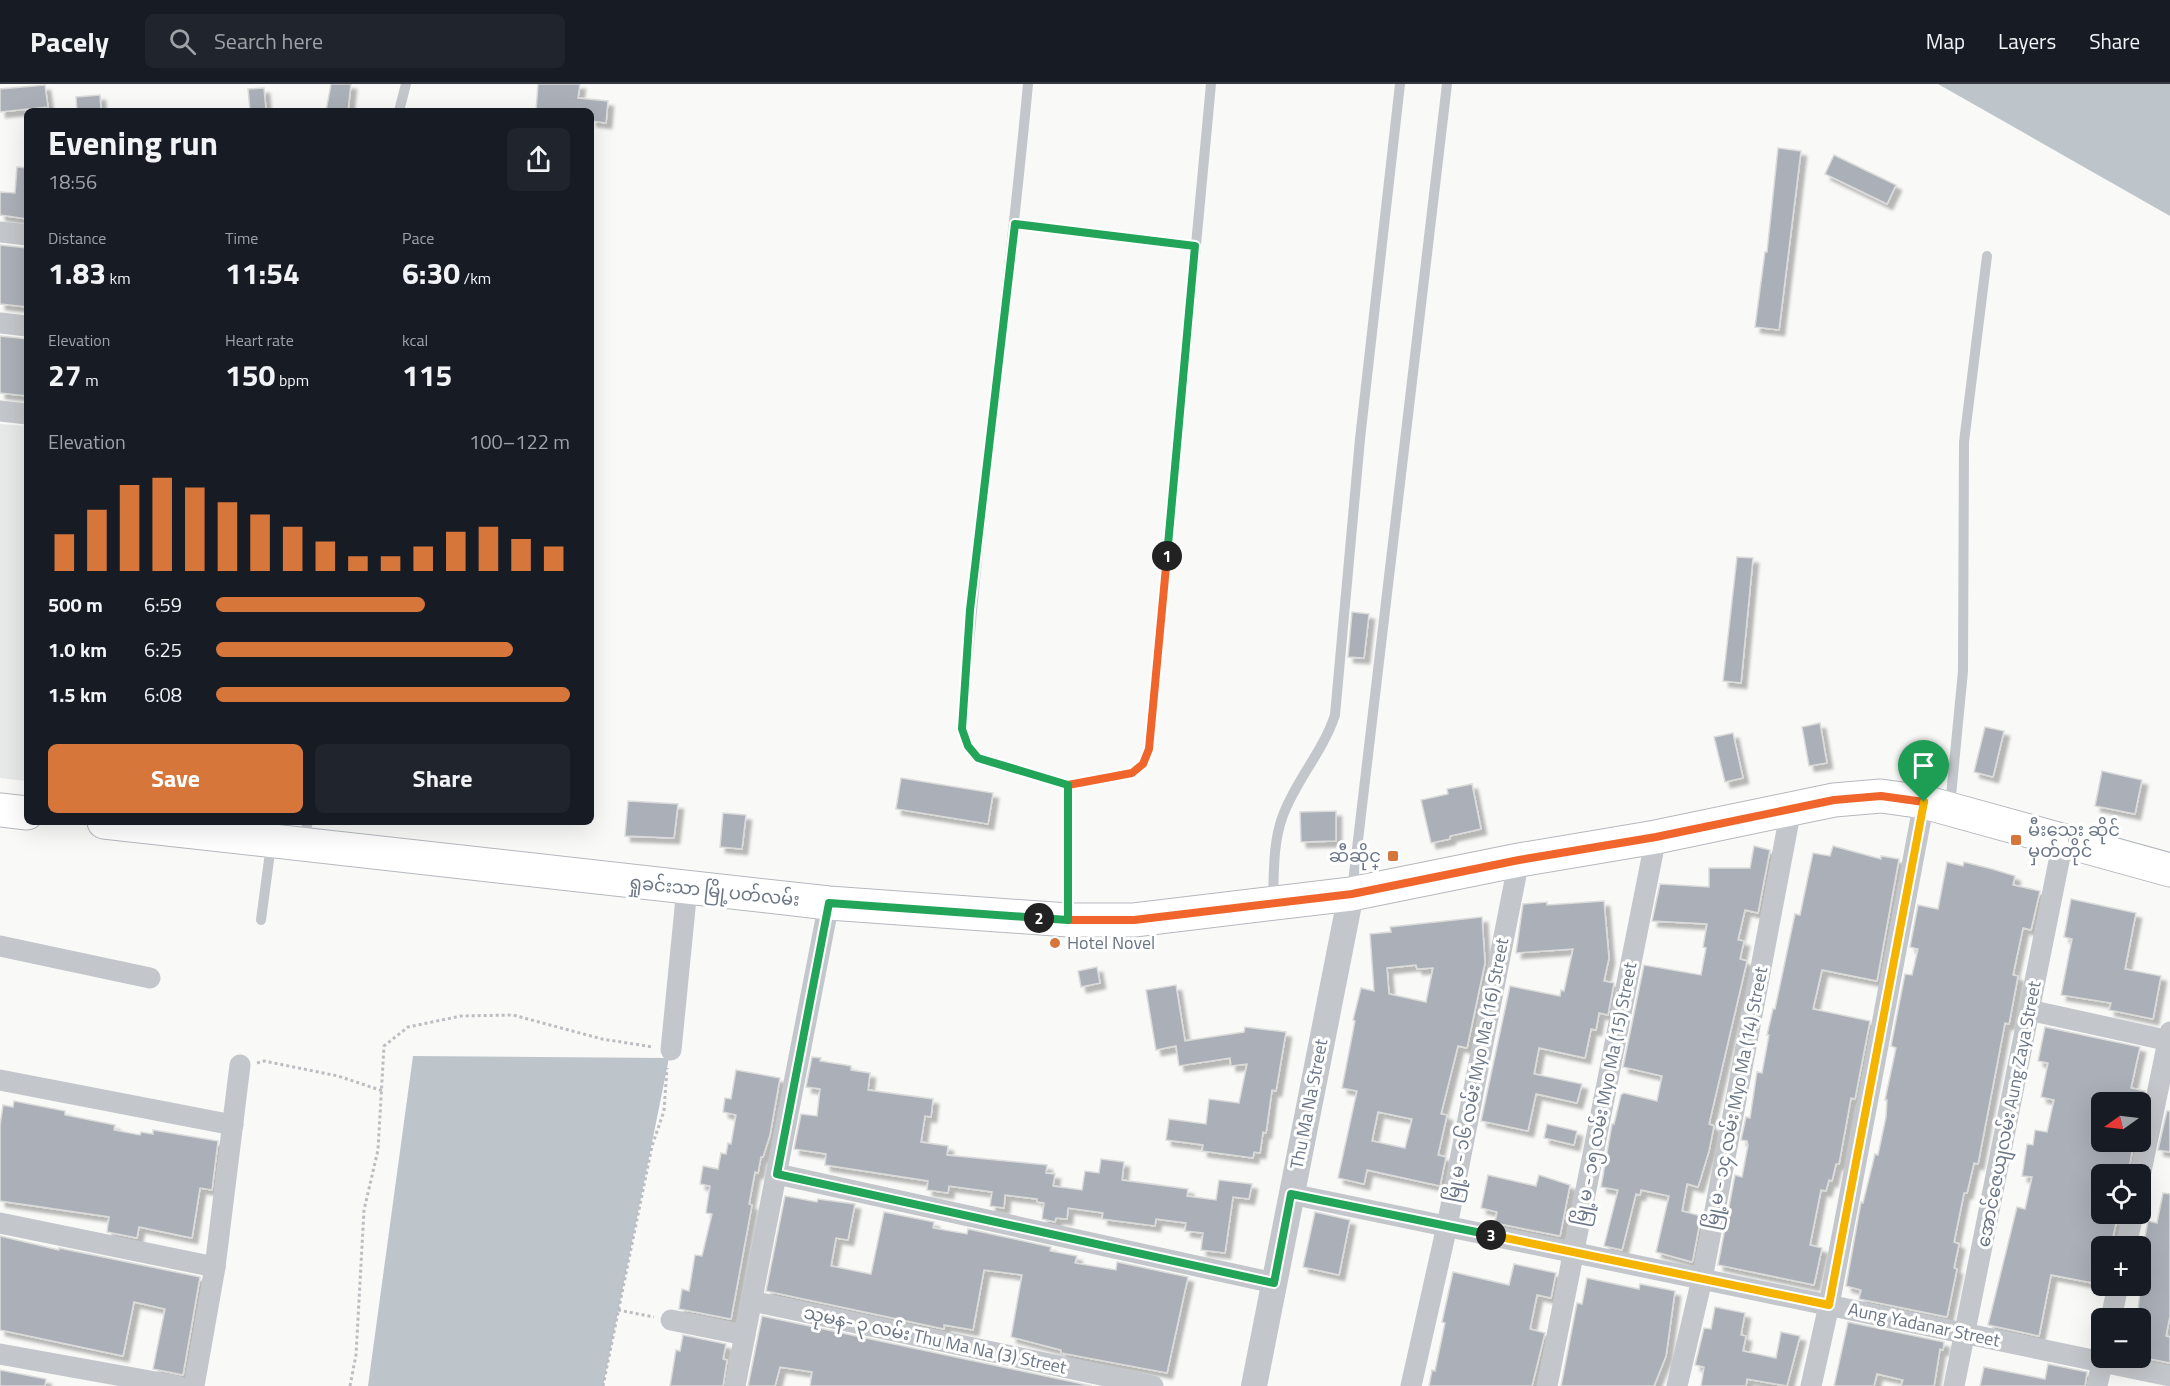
<!DOCTYPE html>
<meta charset="utf-8">
<style>
body{margin:0;font-family:"Titillium Web","Noto Sans Myanmar",sans-serif;background:#20242c;color:#f1f3f6;height:100vh;display:flex;flex-direction:column;font-size:22px;white-space:nowrap}
*{box-sizing:border-box;margin:0}
p{font-size:20px;color:#9ea1a6}
.icon{flex:none;width:33px;height:33px;fill:none;stroke:currentColor;stroke-width:2;stroke-linecap:round;stroke-linejoin:round}
.map{position:relative;flex:1;overflow:hidden}
.sheet{position:absolute;left:24px;top:24px;width:570px;height:717px;display:flex;flex-direction:column;background:#171b24;border-radius:9px;box-shadow:0 6px 24px #0002}
.sheet>*{flex:none}
.needle{width:39px;rotate:256deg}
.controls{position:absolute;left:2091px;top:1008px;display:grid;gap:12px}
.controls a{display:grid;place-items:center;width:60px;height:60px;border-radius:9px;background:#171b24;box-shadow:0 6px 24px #0002;font-size:30px}
.pin{position:absolute;display:grid;place-items:center;width:51px;height:51px;color:#fff;margin:-62px -26px;border-radius:50% 50% 50% 0;rotate:-45deg;box-shadow:0 0 6px #0007}
.pin .icon{rotate:45deg}
.km{position:absolute;width:30px;height:30px;margin:-15px;border-radius:50%;background:#222;color:#fff;font-size:16px;line-height:30px;text-align:center}
.round{display:grid;place-items:center;flex:none;width:63px;height:63px;border-radius:9px;background:#20242c}
.summary{display:flex;align-items:center;justify-content:space-between;height:102px;padding:0 24px}
h1{font-size:33px;font-weight:700;line-height:45px}
.stats{display:grid;grid-template-columns:repeat(3,1fr);gap:9px;height:102px;padding:6px 24px}
.stats div{display:grid;align-content:center}
.stats b{font-size:30px;font-weight:700}
.stats small{font-size:16px;font-weight:400}
.stats p{font-size:16px}
.chart{height:168px;padding:12px 24px}
.chart p{display:flex;justify-content:space-between}
.chart svg{width:100%;height:108px;margin-top:6px;stroke:#d6763b;stroke-width:6}
.cta{display:flex;gap:12px;margin-top:auto;padding:12px 24px}
.cta a{flex:1;height:69px;border-radius:9px;background:#d6763b;color:#fff;font-size:24px;font-weight:700;line-height:69px;text-align:center}
.cta a+a{background:#20242c;color:#f1f3f6}
ul{padding:0 24px;list-style:none;font-size:20px}
li{display:grid;grid-template-columns:96px 72px 1fr;align-items:center;height:45px}
li i{height:15px;border-radius:8px;background:#d6763b}
header{display:flex;align-items:center;gap:36px;box-sizing:border-box;height:84px;padding:0 30px;background:#171b24;border-bottom:2px solid #363941}
header strong{font-size:28px}
nav{display:flex;gap:33px;margin-inline-start:auto;font-size:21px}
.search{width:420px;height:54px;background:#20242c;display:flex;align-items:center;gap:15px;box-sizing:border-box;padding:0 21px;border-radius:9px;color:#9ea1a6;font-size:22px}
.map>svg:first-child{display:block}
.built{fill:#e7e8e8}
.water{fill:#bdc5cb}
.building{fill:#abb0b8;stroke:#dbdbda;stroke-width:1.5;fill-rule:evenodd;filter:url(#shadow)}
.lines{fill:none;stroke-linecap:round;stroke-linejoin:round}
.primary-casing{stroke:#b4b8bd;stroke-width:35}
.path{stroke:#bbbdc0;stroke-width:3;stroke-dasharray:3 3;stroke-linecap:butt}
.service{stroke:#c3c6ca;stroke-width:10}
.minor{stroke:#c3c6ca;stroke-width:21}
.tertiary{stroke:#c3c6ca;stroke-width:26}
.primary{stroke:#fff;stroke-width:33}
.split-1-casing{stroke:#fff;stroke-width:12}
.split-2-casing{stroke:#fff;stroke-width:12}
.split-3-casing{stroke:#fff;stroke-width:12}
.split-4-casing{stroke:#fff;stroke-width:12}
.split-1{stroke:#f0652b;stroke-width:8}
.split-2{stroke:#22a559;stroke-width:8}
.split-3{stroke:#22a559;stroke-width:8}
.split-4{stroke:#f5b400;stroke-width:8}
.poi-dot{fill:#d6763b;stroke:#fff;stroke-width:2}
.labels{text-anchor:middle;stroke-width:6;stroke-linejoin:round;paint-order:stroke}
.poi-label{font-size:18px;fill:#6b7686;stroke:#fff;text-anchor:start}
.street-label{font-size:18px;fill:#6b7686;stroke:#fff}
</style>
<header>
<strong>Pacely</strong>
<div class="search"><svg class="icon" aria-label="search" viewBox="0 0 24 24"><circle cx="10" cy="10" r="6"/><path d="M15 15l6 6"/></svg>Search here</div>
<nav><a>Map</a><a>Layers</a><a>Share</a></nav>
</header>
<div class="map">
<svg width="2170" height="1302" viewBox="0 0 2170 1302">
<defs>
<filter id="shadow"><feDropShadow dx="5.5" dy="5.5" stdDeviation="1.5" flood-color="#0004"/></filter>
</defs>
<rect width="100%" height="100%" fill="#f9f9f8"/>
<path class="built" d="M 0,340 L 27,342 L 27,697 L 0,694 Z"/>
<g class="water">
<path d="M 1938,0 L 2170,0 L 2170,132 Z"/>
<path d="M 413,972 L 669,974 L 603,1302 L 368,1302 Z"/>
</g>
<g class="building">
<path d="M 331,0 L 351,0 L 348,27 L 326,27 Z"/>
<path d="M 538,0 L 580,0 L 578,14 L 608,17 L 606,39 L 591,37 L 591,27 L 536,27 Z"/>
<path d="M 45,1 L 48,23 L 0,28 L 0,5 Z"/>
<path d="M 264,4 L 266,26 L 250,27 L 248,5 Z"/>
<path d="M 100,11 L 101,27 L 77,27 L 76,13 Z"/>
<path d="M 1778,64 L 1801,67 L 1779,246 L 1755,243 L 1765,168 L 1767,168 Z"/>
<path d="M 1834,71 L 1896,101 L 1887,120 L 1825,90 Z"/>
<path d="M 17,83 L 27,84 L 27,135 L 0,131 L 0,108 L 15,109 Z"/>
<path d="M 0,161 L 27,164 L 27,223 L 0,220 Z"/>
<path d="M 0,252 L 27,255 L 27,312 L 0,309 Z"/>
<path d="M 1737,473 L 1753,474 L 1741,599 L 1723,597 Z"/>
<path d="M 1352,528 L 1369,530 L 1364,574 L 1348,573 Z"/>
<path d="M 1820,639 L 1827,679 L 1809,682 L 1802,643 Z"/>
<path d="M 1985,643 L 2004,647 L 1993,693 L 1974,688 Z"/>
<path d="M 1733,649 L 1743,694 L 1725,698 L 1714,653 Z"/>
<path d="M 2102,687 L 2142,696 L 2135,730 L 2095,722 Z"/>
<path d="M 901,694 L 993,709 L 988,740 L 896,725 Z"/>
<path d="M 1472,700 L 1481,745 L 1450,752 L 1450,755 L 1431,759 L 1421,716 L 1448,710 L 1447,705 Z"/>
<path d="M 628,717 L 678,720 L 674,754 L 625,752 Z"/>
<path d="M 1336,727 L 1336,757 L 1301,758 L 1300,728 Z"/>
<path d="M 723,729 L 746,731 L 742,765 L 720,763 Z"/>
<path d="M 1754,762 L 1770,766 L 1758,829 L 1745,826 L 1738,856 L 1744,857 L 1740,875 L 1747,877 L 1709,1040 L 1714,1042 L 1709,1067 L 1698,1103 L 1687,1100 L 1682,1127 L 1701,1132 L 1693,1175 L 1692,1178 L 1656,1168 L 1669,1112 L 1641,1106 L 1640,1111 L 1636,1110 L 1622,1166 L 1604,1162 L 1618,1106 L 1601,1103 L 1612,1040 L 1614,1040 L 1621,1011 L 1624,1009 L 1657,1017 L 1662,992 L 1623,983 L 1644,881 L 1701,891 L 1706,864 L 1703,863 L 1707,840 L 1652,837 L 1660,800 L 1709,803 L 1709,784 L 1750,784 Z"/>
<path d="M 1833,762 L 1881,775 L 1881,772 L 1899,775 L 1877,897 L 1822,886 L 1813,925 L 1870,937 L 1855,1015 L 1851,1014 L 1839,1080 L 1836,1080 L 1832,1097 L 1829,1096 L 1826,1107 L 1821,1106 L 1810,1161 L 1822,1164 L 1814,1201 L 1718,1181 L 1735,1091 L 1742,1093 L 1748,1061 L 1747,1057 L 1741,1056 L 1746,1033 L 1750,1034 L 1757,988 L 1762,989 L 1769,951 L 1767,951 L 1773,925 L 1775,925 L 1795,830 L 1800,831 L 1813,769 L 1830,772 Z"/>
<path d="M 1947,778 L 1963,782 L 1964,778 L 1992,785 L 2015,792 L 2013,801 L 2040,807 L 2031,846 L 2023,844 L 2013,891 L 2018,892 L 2009,940 L 2005,939 L 1978,1080 L 1974,1079 L 1967,1109 L 1964,1109 L 1954,1158 L 1959,1160 L 1954,1184 L 1957,1185 L 1947,1233 L 1859,1215 L 1861,1206 L 1846,1202 L 1861,1118 L 1863,1119 L 1875,1070 L 1878,1071 L 1886,1033 L 1887,1016 L 1885,1016 L 1896,964 L 1891,962 L 1905,890 L 1912,891 L 1918,865 L 1910,863 L 1918,821 L 1938,825 Z"/>
<path d="M 2071,815 L 2136,829 L 2125,885 L 2161,892 L 2153,935 L 2109,926 L 2111,919 L 2061,911 L 2072,855 L 2064,853 Z"/>
<path d="M 1604,817 L 1609,874 L 1604,897 L 1614,899 L 1608,931 L 1599,929 L 1596,946 L 1591,945 L 1585,974 L 1539,964 L 1534,990 L 1582,1000 L 1577,1019 L 1536,1010 L 1528,1047 L 1481,1037 L 1510,902 L 1560,912 L 1561,906 L 1564,907 L 1573,865 L 1516,869 L 1523,820 L 1547,818 L 1547,821 Z"/>
<path d="M 1482,833 L 1485,879 L 1467,964 L 1458,962 L 1441,1030 L 1447,1031 L 1438,1071 L 1446,1073 L 1440,1102 L 1367,1086 L 1364,1100 L 1338,1094 L 1357,1007 L 1342,1004 L 1355,937 L 1353,936 L 1361,904 L 1374,907 L 1370,850 L 1391,848 L 1390,843 ZM 1416,881 L 1417,885 L 1433,884 L 1426,918 L 1389,910 L 1387,884 ZM 1378,1028 L 1412,1035 L 1405,1064 L 1372,1057 Z"/>
<path d="M 1097,883 L 1100,899 L 1081,903 L 1078,887 Z"/>
<path d="M 1176,901 L 1185,957 L 1244,948 L 1245,943 L 1286,948 L 1276,1007 L 1272,1006 L 1266,1049 L 1263,1048 L 1260,1069 L 1254,1068 L 1253,1074 L 1202,1067 L 1203,1061 L 1166,1056 L 1169,1035 L 1206,1040 L 1209,1015 L 1239,1019 L 1247,980 L 1231,982 L 1230,974 L 1179,982 L 1176,962 L 1156,966 L 1146,906 Z"/>
<path d="M 2045,943 L 2140,963 L 2131,1004 L 2145,1007 L 2142,1018 L 2102,1018 L 2102,1058 L 2134,1058 L 2128,1090 L 2102,1090 L 2102,1132 L 2117,1135 L 2111,1162 L 2102,1162 L 2098,1200 L 2051,1191 L 2039,1252 L 1988,1241 L 2017,1123 L 2025,1125 L 2032,1093 L 2022,1092 L 2027,1060 L 2033,1061 L 2035,1046 L 2047,1048 L 2054,1016 L 2041,1013 L 2048,979 L 2038,977 Z"/>
<path d="M 812,973 L 821,974 L 820,977 L 851,982 L 851,986 L 870,989 L 868,1006 L 933,1015 L 931,1033 L 925,1032 L 921,1058 L 948,1062 L 947,1071 L 1047,1081 L 1046,1089 L 1055,1090 L 1053,1102 L 1082,1106 L 1085,1087 L 1099,1089 L 1101,1075 L 1124,1078 L 1122,1096 L 1188,1105 L 1187,1112 L 1216,1116 L 1219,1096 L 1252,1100 L 1249,1115 L 1233,1113 L 1225,1169 L 1201,1166 L 1203,1149 L 1185,1147 L 1186,1139 L 1156,1135 L 1155,1142 L 1102,1135 L 1103,1129 L 1068,1124 L 1067,1135 L 1056,1134 L 1055,1138 L 1042,1135 L 1044,1119 L 1037,1118 L 1037,1115 L 1005,1111 L 1004,1124 L 990,1122 L 992,1108 L 949,1102 L 948,1109 L 927,1106 L 928,1097 L 825,1081 L 826,1070 L 794,1065 L 801,1030 L 817,1032 L 820,1005 L 806,1003 Z"/>
<path d="M 736,986 L 780,994 L 770,1051 L 763,1073 L 761,1073 L 758,1089 L 755,1088 L 749,1120 L 752,1121 L 731,1235 L 679,1225 L 682,1205 L 689,1207 L 695,1171 L 702,1172 L 712,1130 L 706,1129 L 710,1102 L 700,1100 L 703,1082 L 718,1085 L 721,1069 L 726,1070 L 728,1059 L 731,1060 L 736,1031 L 723,1028 L 725,1014 L 731,1015 Z"/>
<path d="M 14,1017 L 65,1027 L 65,1031 L 115,1041 L 114,1046 L 140,1051 L 141,1048 L 153,1050 L 153,1046 L 218,1057 L 212,1106 L 200,1104 L 192,1154 L 139,1143 L 137,1154 L 107,1148 L 109,1133 L 0,1117 L 0,1042 L 3,1021 L 13,1023 Z"/>
<path d="M 2167,1027 L 2170,1027 L 2170,1068 L 2158,1066 Z"/>
<path d="M 1547,1040 L 1577,1047 L 1574,1061 L 1544,1054 Z"/>
<path d="M 1488,1091 L 1536,1102 L 1539,1091 L 1570,1101 L 1560,1152 L 1495,1139 L 1497,1128 L 1481,1124 Z"/>
<path d="M 2163,1109 L 2170,1110 L 2170,1232 L 2166,1252 L 2170,1253 L 2170,1279 L 2140,1273 L 2140,1234 L 2137,1234 L 2145,1164 L 2143,1163 L 2148,1137 L 2157,1139 Z"/>
<path d="M 785,1112 L 817,1118 L 818,1115 L 855,1120 L 848,1156 L 836,1154 L 831,1182 L 871,1190 L 884,1128 L 934,1138 L 933,1144 L 967,1150 L 968,1145 L 1051,1163 L 1050,1167 L 1077,1172 L 1075,1179 L 1116,1186 L 1117,1178 L 1188,1193 L 1167,1289 L 1061,1269 L 1061,1266 L 1011,1253 L 1022,1191 L 984,1186 L 973,1246 L 944,1241 L 944,1245 L 766,1207 Z"/>
<path d="M 1315,1128 L 1350,1136 L 1339,1191 L 1303,1183 Z"/>
<path d="M 0,1152 L 59,1166 L 59,1164 L 200,1193 L 183,1291 L 153,1285 L 165,1225 L 134,1218 L 123,1272 L 0,1246 Z"/>
<path d="M 1514,1180 L 1556,1189 L 1551,1214 L 1537,1211 L 1530,1245 L 1545,1249 L 1532,1302 L 1429,1302 L 1432,1286 L 1435,1287 L 1445,1239 L 1442,1238 L 1453,1188 L 1509,1201 Z"/>
<path d="M 1587,1194 L 1639,1205 L 1640,1200 L 1675,1207 L 1666,1272 L 1654,1302 L 1561,1302 L 1577,1219 L 1582,1220 Z"/>
<path d="M 1715,1223 L 1745,1229 L 1741,1251 L 1746,1252 L 1743,1267 L 1776,1274 L 1781,1248 L 1800,1252 L 1787,1302 L 1747,1295 L 1746,1302 L 1701,1302 L 1704,1283 L 1695,1281 L 1704,1244 L 1711,1245 Z"/>
<path d="M 762,1232 L 1092,1302 L 810,1302 L 812,1288 L 780,1283 L 775,1302 L 748,1302 Z"/>
<path d="M 1848,1238 L 1944,1258 L 1943,1266 L 1940,1265 L 1934,1302 L 1901,1302 L 1903,1296 L 1877,1290 L 1874,1302 L 1834,1302 Z"/>
<path d="M 683,1251 L 726,1260 L 723,1275 L 727,1276 L 723,1302 L 670,1302 L 676,1266 L 680,1267 Z"/>
<path d="M 2048,1280 L 2087,1288 L 2085,1302 L 1980,1302 L 1984,1283 L 2045,1295 Z"/>
<path d="M 0,1286 L 46,1295 L 45,1302 L 0,1302 Z"/>
</g>
<g class="lines">
<g class="primary-casing">
<g id="primary">
<path d="M 0,726 L 27,729"/>
<path d="M 104,738 L 829,819 L 1068,836 L 1134,836 L 1351,810 L 1519,776 L 1656,753 L 1834,716 L 1881,712 L 1924,718 L 2170,786"/>
</g>
</g>
<g class="path">
<path d="M 257,979 L 264,977 L 338,992 L 383,1007"/>
<path d="M 618,1226 L 654,1233"/>
<path d="M 350,1302 L 356,1271 L 364,1126 L 378,1066 L 384,962 L 408,943 L 461,932 L 513,931 L 602,955 L 653,963"/>
<path d="M 603,1302 L 652,1062 L 664,1027 L 667,984"/>
</g>
<g class="service">
<path d="M 1028,0 C 1008,215 978,429 962,645 L 968,662 L 979,674 L 1068,701 L 1068,833"/>
<path d="M 399,27 L 406,0"/>
<path d="M 1015,140 L 1195,162"/>
<path d="M 1068,701 L 1132,689 L 1143,680 L 1149,665 L 1211,0"/>
<path d="M 1950,722 L 1963,587 L 1964,358 L 1987,172"/>
<path d="M 303,755 L 308,738"/>
<path d="M 1352,807 L 1447,0"/>
<path d="M 1273,816 C 1274,789 1273,760 1282,734 C 1295,697 1323,668 1335,631 L 1360,355 L 1400,0"/>
<path d="M 261,836 L 271,761"/>
</g>
<g class="minor">
<path d="M 0,148 L 27,151"/>
<path d="M 0,239 L 27,242"/>
<path d="M 0,327 L 27,330"/>
<path d="M 0,862 L 150,894"/>
<path d="M 2029,926 L 2170,957"/>
<path d="M 671,966 L 687,804"/>
<path d="M 0,996 L 233,1041"/>
<path d="M 777,1090 L 1274,1199"/>
<path d="M 2140,1092 L 2170,948"/>
<path d="M 1291,1110 L 2170,1292"/>
<path d="M 0,1139 L 215,1183"/>
<path d="M 2126,1162 L 2133,1130"/>
<path d="M 752,1217 L 1153,1302"/>
<path d="M 2111,1234 L 2118,1202"/>
<path d="M 671,1236 L 745,1251"/>
<path d="M 0,1270 L 178,1302"/>
<path d="M 194,1302 L 215,1183 L 240,981"/>
<path d="M 735,1302 L 829,819"/>
<path d="M 1411,1302 L 1447,1142 L 1519,776"/>
<path d="M 1547,1302 L 1656,753"/>
<path d="M 1677,1302 L 1702,1195 L 1791,725"/>
<path d="M 1811,1302 L 1829,1221 L 1924,718"/>
<path d="M 1954,1302 L 2063,757"/>
<path d="M 2097,1302 L 2103,1274"/>
</g>
<path class="tertiary" d="M 1254,1302 L 1351,810"/>
<use href="#primary" class="primary"/>
</g>
<g class="lines">
<g class="split-1-casing">
<path id="split-1" d="M 1167,472 L 1149,665 L 1143,680 L 1132,689 L 1068,701 L 1068,836 L 1134,836 L 1352,810 L 1519,776 L 1656,753 L 1834,716 L 1881,712 L 1924,718"/>
</g>
<g class="split-2-casing">
<path id="split-2" d="M 1039,834 L 1068,836 L 1068,701 L 978,674 L 968,662 L 962,645 L 970,526 L 1015,140 L 1195,162 L 1167,472"/>
</g>
<g class="split-3-casing">
<path id="split-3" d="M 1039,834 L 829,819 L 777,1090 L 1274,1199 L 1291,1110 L 1491,1151"/>
</g>
<g class="split-4-casing">
<path id="split-4" d="M 1491,1151 L 1829,1221 L 1924,718"/>
</g>
<use href="#split-1" class="split-1"/>
<use href="#split-2" class="split-2"/>
<use href="#split-3" class="split-3"/>
<use href="#split-4" class="split-4"/>
</g>
<g class="poi-dot">
<rect x="2010" y="750" width="12" height="12" rx="3"/>
<rect x="1387" y="766" width="12" height="12" rx="3"/>
<circle cx="1055" cy="859" r="6"/>
</g>
<g class="labels">
<g class="poi-label">
<text x="2028" y="752">မီးသွေး ဆိုင်<tspan x="2028" dy="21">မှတ်တိုင်</tspan></text>
<text x="1381" y="778" text-anchor="end">ဆီဆိုင္</text>
<text x="1067" y="865">Hotel Novel</text>
</g>
<g class="street-label">
<text transform="translate(714 807) rotate(6)" y="6">ရှုခင်းသာ မြို့ပတ်လမ်း</text>
<text transform="translate(1477 986) rotate(-79)" y="6">မြို့မ - ၁၆ လမ်း Myo Ma (16) Street</text>
<text transform="translate(1605 1010) rotate(-79)" y="6">မြို့မ - ၁၅ လမ်း Myo Ma (15) Street</text>
<text transform="translate(1736 1014) rotate(-79)" y="6">မြို့မ - ၁၄ လမ်း Myo Ma (14) Street</text>
<text transform="translate(1309 1020) rotate(-79)" y="6">Thu Ma Na Street</text>
<text transform="translate(2009 1030) rotate(-79)" y="6">အောင်ဇေယျလမ်း Aung Zaya Street</text>
<text transform="translate(1924 1241) rotate(12)" y="6">Aung Yadanar Street</text>
<text transform="translate(935 1256) rotate(12)" y="6">သုမန- ၃ လမ်း Thu Ma Na (3) Street</text>
</g>
</g>
</svg>
<div class="controls">
<a><svg class="needle" viewBox="-14 -14 28 28"><path d="M0-13l5 13h-10z" fill="#e53935"/><path d="M0 13l5-13h-10z" fill="#9ea1a6"/></svg></a>
<a><svg class="icon" aria-label="locate" viewBox="0 0 24 24"><circle cx="12" cy="12" r="6"/><path d="M12 2v4M12 18v4M2 12h4M18 12h4"/></svg></a>
<a>+</a>
<a>−</a>
</div>
<div class="pin" style="left:1924px;top:718px;background:#1e9e55"><svg class="icon" aria-label="arrive" viewBox="0 0 24 24"><path d="M6 21V4h12l-3 4 3 4H6"/></svg></div>
<b class="km" style="left:1167px;top:472px">1</b>
<b class="km" style="left:1039px;top:834px">2</b>
<b class="km" style="left:1491px;top:1151px">3</b>
<section class="sheet">
<div class="summary"><div><h1>Evening run</h1><p>18:56</p></div><a class="round"><svg class="icon" aria-label="share" viewBox="0 0 24 24"><path d="M12 15V3M7 8l5-5 5 5M5 13v7h14v-7"/></svg></a></div>
<div class="stats">
<div><p>Distance</p><b>1.83<small> km</small></b></div>
<div><p>Time</p><b>11:54</b></div>
<div><p>Pace</p><b>6:30<small> /km</small></b></div>
</div>
<div class="stats">
<div><p>Elevation</p><b>27<small> m</small></b></div>
<div><p>Heart rate</p><b>150<small> bpm</small></b></div>
<div><p>kcal</p><b>115</b></div>
</div>
<div class="chart"><p><span>Elevation</span>100–122 m</p>
<svg viewBox="0 0 160 44" preserveAspectRatio="none"><path d="M5 44V29M15 44V19M25 44V9M35 44V6M45 44V10M55 44V16M65 44V21M75 44V26M85 44V32M95 44V38M105 44V38M115 44V34M125 44V28M135 44V26M145 44V31M155 44V34"/></svg>
</div>
<ul>
<li><b>500 m</b>6:59<i style="width:59%"></i></li>
<li><b>1.0 km</b>6:25<i style="width:84%"></i></li>
<li><b>1.5 km</b>6:08<i style="width:100%"></i></li>
</ul>
<div class="cta"><a>Save</a><a>Share</a></div>
</section>
</div>
